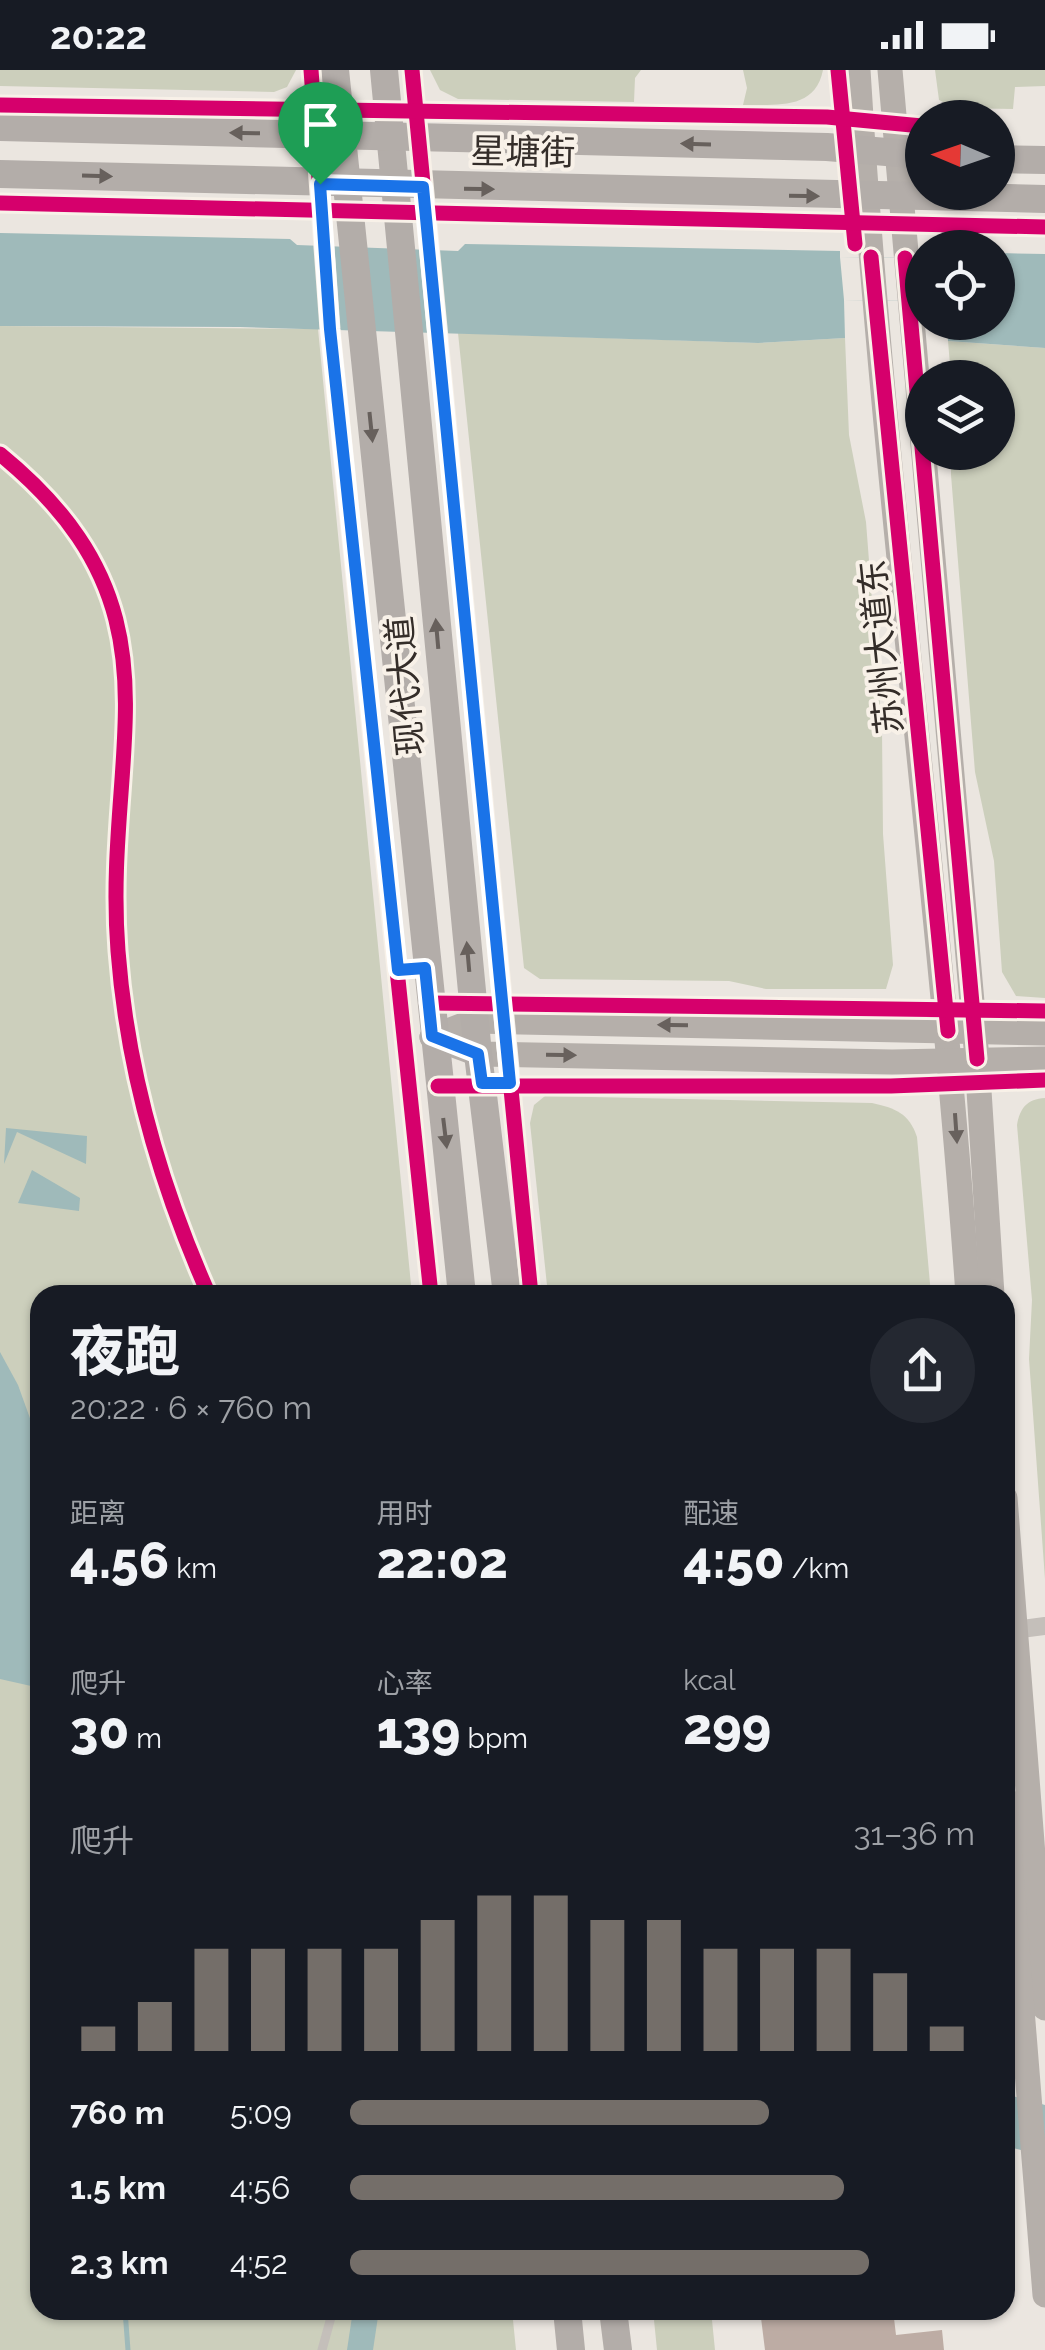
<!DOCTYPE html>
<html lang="zh">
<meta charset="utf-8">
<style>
body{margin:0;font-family:Raleway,"Noto Sans SC",sans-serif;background:#242831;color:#f1f3f6;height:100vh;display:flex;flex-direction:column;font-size:38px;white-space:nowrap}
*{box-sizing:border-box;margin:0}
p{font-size:32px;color:#9ea1a6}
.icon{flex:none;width:55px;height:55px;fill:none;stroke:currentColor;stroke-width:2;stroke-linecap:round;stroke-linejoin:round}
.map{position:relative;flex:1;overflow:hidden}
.side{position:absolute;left:30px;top:1215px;width:985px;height:1035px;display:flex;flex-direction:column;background:#171b24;border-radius:30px;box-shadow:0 2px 8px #0004}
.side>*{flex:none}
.needle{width:65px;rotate:272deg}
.buttons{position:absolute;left:905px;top:30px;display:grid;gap:20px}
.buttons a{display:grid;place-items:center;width:110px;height:110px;border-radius:50%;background:#171b24;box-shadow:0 2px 8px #0004;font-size:50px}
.pin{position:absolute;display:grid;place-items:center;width:85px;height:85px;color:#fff;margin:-102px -42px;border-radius:50% 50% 50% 0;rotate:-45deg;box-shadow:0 0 10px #0007}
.pin .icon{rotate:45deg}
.round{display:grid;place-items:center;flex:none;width:105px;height:105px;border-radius:52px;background:#242831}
.head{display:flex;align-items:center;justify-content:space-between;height:170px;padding:0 40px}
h1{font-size:55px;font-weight:800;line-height:75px}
.figures{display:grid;grid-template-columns:repeat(3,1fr);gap:15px;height:170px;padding:10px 40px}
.figures div{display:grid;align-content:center}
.figures b{font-size:50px;font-weight:800}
.figures small{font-size:28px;font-weight:400}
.figures p{font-size:28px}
.chart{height:280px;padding:20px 40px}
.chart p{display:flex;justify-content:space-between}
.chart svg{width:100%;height:180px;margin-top:10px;stroke:#746e69;stroke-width:6}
ul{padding:0 40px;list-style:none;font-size:32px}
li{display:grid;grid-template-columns:160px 120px 1fr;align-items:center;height:75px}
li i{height:25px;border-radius:12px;background:#746e69}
.status{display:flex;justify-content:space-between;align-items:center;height:70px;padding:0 50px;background:#171b24;direction:ltr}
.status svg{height:28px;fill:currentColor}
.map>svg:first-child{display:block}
.green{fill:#cccfbc}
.water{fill:#9fbaba}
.pier{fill:#ebe6e0}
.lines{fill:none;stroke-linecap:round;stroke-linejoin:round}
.stream{stroke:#9fbaba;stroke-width:5}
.building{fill:#bdaca4}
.lane{stroke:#c4bfba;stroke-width:9}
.street{stroke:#c4bfba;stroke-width:18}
.secondary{stroke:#b5afaa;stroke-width:25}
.primary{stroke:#b3ada9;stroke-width:28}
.cycleway-casing{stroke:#f8f1e8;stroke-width:21}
.cycleway{stroke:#d6006c;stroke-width:15}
.oneway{fill:#67605c}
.oneway2{fill:#68615d}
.route-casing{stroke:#fff;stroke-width:20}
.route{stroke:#1a73e8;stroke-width:12}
.labels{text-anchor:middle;stroke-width:8;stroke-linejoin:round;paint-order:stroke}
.street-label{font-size:35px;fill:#342d29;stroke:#f8f1e8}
</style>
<div class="status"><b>20:22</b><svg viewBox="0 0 49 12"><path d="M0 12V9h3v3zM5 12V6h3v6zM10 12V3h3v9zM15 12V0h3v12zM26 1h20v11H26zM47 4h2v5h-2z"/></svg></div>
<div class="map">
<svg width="1045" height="2280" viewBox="0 0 1045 2280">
<rect width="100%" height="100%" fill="#ebe6e0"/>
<g class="green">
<path d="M 0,0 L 296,0 L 287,17 L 274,22 L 0,16 Z"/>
<path d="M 430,0 L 641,0 L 635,8 L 634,32 L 458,29 L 440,20 Z"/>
<path d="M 743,0 L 823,0 C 815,41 775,34 743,35 L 747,18 Z"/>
<path d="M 935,0 L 1045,0 L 1045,16 L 1015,17 L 1013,39 L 956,38 L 939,30 Z"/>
<path d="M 0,256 L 318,259 L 412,1225 L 40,1225 L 40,2240 L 512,2240 L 516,2280 L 0,2280 Z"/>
<path d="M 458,263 L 758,273 L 845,268 L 849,365 L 866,452 L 882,660 L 883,764 L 893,895 L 886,919 L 766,919 L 729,911 L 540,909 L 524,898 Z"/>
<path d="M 948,271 L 1045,278 L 1045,928 L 1016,926 L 1002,902 L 994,791 L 975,702 L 951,405 L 951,383 L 998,382 L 998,308 L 951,307 Z"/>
<path d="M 545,1026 L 872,1033 C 895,1038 909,1043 917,1067 L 931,1225 L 548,1225 L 530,1053 L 534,1035 Z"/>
<path d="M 1045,1028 L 1045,1509 L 1029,1289 L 1032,1230 L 1017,1055 C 1020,1038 1027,1029 1045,1028 Z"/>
<path d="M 653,2240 L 711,2240 L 715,2280 L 657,2280 Z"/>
</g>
<g class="water">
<path d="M 0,163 L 290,169 L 297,175 L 458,181 L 465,174 L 840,181 L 840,187 L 922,188 L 922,231 L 844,230 L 845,268 L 758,273 L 240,257 L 0,256 Z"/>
<path d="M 998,183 L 1045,184 L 1045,278 L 948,271 L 947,253 L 998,252 Z"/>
<path d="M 6,1058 L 87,1066 L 86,1094 L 17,1062 L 4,1094 Z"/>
<path d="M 32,1100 L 80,1128 L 79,1141 L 18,1133 Z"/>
<path d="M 0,1282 L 18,1315 L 40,1376 L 40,1618 L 0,1609 Z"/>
<path d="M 1005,2024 L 1045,2035 L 1045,2086 L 1005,2076 Z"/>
<path d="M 353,2240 L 379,2240 L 373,2280 L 347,2280 Z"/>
</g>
<path class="pier" d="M 840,187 L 922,188 L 922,231 L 844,230 Z"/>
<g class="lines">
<path class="stream" d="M 125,2240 L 128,2280"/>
</g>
<path class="building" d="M 760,2240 L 893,2240 L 896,2265 L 942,2260 L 944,2280 L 765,2280 Z"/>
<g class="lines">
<g class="lane">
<path d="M 0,384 C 192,541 102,677 118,881 C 127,999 161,1117 209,1225"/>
<path d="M 322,2280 L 333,2240"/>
</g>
<path class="street" d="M 1006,1561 L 1045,1556"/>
<g class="secondary">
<path d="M 858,0 C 883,409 939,816 968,1225"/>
<path d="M 890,0 L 977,989 L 992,1225"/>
<path d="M 432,967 L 478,984 L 892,992 L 1045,989"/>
<path d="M 432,967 L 474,951 L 1045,963"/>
<path d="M 1005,1428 L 1045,1938"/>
<path d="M 1005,1728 L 1045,2225"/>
</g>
<g class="primary">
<path d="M 335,0 L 462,1225"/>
<path d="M 384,0 L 478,984 L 507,1225"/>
<path d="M 0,57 L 827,77 L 922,85"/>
<path d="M 998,89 L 1045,90"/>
<path d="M 0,104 L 1045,129"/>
<path d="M 567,2240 L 571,2280"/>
<path d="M 613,2240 L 618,2280"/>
</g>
<g class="cycleway-casing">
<g id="cycleway">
<path d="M 311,0 L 330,259 L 431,1225"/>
<path d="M 412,0 L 531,1225"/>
<path d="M 838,0 L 855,174"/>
<path d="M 0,35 L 827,47 L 922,56"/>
<path d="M 0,133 L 1045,157"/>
<path d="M 871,187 L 948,961"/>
<path d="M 905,188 L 977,989"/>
<path d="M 0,384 C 192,541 102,677 118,881 C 127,999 161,1117 209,1225"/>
<path d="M 429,933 L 1045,941"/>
<path d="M 438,1016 L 891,1016 L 1045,1010"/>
</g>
</g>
<use href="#cycleway" class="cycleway"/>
</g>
<defs><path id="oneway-solid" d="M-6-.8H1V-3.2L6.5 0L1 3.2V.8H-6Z" transform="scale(2.5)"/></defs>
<g class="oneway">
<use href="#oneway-solid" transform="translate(245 63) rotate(-179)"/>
<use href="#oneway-solid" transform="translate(696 74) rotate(-178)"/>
<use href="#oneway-solid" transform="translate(97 106) rotate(2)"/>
<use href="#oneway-solid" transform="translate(479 119) rotate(1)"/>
<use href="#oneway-solid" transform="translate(804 126) rotate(1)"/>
<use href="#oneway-solid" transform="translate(371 357) rotate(84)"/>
<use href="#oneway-solid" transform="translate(437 564) rotate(-95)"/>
<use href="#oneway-solid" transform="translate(468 887) rotate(-95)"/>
<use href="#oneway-solid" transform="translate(445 1063) rotate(83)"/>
</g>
<g class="oneway2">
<use href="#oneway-solid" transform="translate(673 955) rotate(-179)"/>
<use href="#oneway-solid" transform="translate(561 985) rotate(1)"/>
<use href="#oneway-solid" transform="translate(956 1058) rotate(86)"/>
</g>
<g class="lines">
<g class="route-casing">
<path id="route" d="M 320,114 L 423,117 L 510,1013 L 482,1013 L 478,984 L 432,966 L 425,898 L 398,900 L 330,259 Z"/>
</g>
<use href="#route" class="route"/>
</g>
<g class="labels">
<g class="street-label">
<text transform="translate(523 82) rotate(1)" y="12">星塘街</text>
<text transform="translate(881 577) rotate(-96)" y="12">苏州大道东</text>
<text transform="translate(405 616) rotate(-95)" y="12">现代大道</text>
</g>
</g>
</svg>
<div class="buttons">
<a><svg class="needle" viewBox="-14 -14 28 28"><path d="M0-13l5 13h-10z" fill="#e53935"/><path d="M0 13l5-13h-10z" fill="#9ea1a6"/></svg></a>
<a><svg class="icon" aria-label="locate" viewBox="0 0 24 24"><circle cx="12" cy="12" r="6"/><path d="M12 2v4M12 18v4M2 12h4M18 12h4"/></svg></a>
<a><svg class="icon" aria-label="layers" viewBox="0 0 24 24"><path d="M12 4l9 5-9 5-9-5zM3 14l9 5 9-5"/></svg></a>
</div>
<div class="pin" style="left:320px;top:114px;background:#1e9e55"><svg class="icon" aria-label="arrive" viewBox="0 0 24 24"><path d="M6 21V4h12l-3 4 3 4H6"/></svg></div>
<section class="side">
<div class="head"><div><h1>夜跑</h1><p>20:22 · 6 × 760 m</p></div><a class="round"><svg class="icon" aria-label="share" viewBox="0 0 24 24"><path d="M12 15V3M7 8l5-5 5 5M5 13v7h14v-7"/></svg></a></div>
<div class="figures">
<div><p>距离</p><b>4.56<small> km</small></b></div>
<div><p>用时</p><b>22:02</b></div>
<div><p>配速</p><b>4:50<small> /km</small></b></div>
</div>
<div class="figures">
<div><p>爬升</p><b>30<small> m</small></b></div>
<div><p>心率</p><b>139<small> bpm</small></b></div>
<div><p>kcal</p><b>299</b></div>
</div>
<div class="chart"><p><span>爬升</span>31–36 m</p>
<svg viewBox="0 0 160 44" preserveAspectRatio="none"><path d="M5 44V38M15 44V32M25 44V19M35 44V19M45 44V19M55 44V19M65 44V12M75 44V6M85 44V6M95 44V12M105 44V12M115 44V19M125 44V19M135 44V19M145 44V25M155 44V38"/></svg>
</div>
<ul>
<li><b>760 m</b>5:09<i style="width:67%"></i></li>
<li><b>1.5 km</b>4:56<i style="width:79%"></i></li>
<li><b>2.3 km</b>4:52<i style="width:83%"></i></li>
</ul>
</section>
</div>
